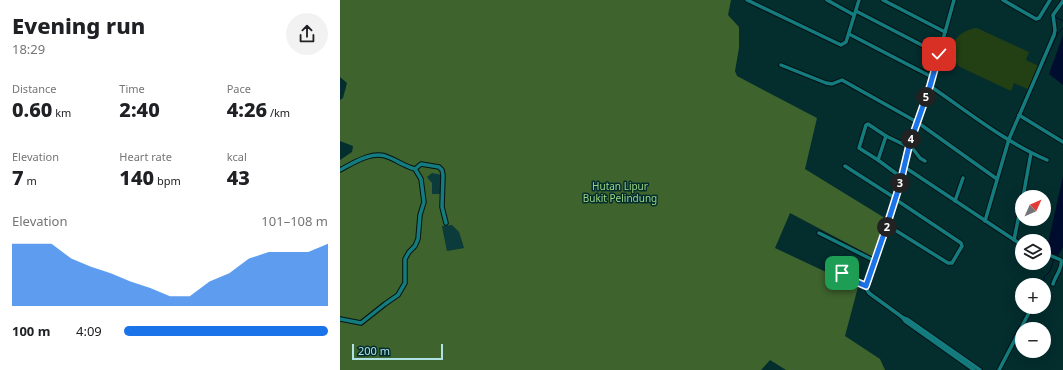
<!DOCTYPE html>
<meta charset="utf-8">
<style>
body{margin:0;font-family:"Noto Sans",sans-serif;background:#f2f2f2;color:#202124;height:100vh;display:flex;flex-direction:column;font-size:15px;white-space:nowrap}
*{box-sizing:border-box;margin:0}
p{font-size:13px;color:#757577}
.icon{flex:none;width:22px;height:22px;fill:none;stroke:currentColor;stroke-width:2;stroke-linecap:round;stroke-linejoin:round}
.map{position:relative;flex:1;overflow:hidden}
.details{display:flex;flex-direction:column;background:#fff;width:340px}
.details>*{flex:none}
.needle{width:26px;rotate:45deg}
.buttons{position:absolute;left:675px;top:190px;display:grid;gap:8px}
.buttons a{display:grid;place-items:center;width:36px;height:36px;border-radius:50%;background:#fff;box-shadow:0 4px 16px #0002;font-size:20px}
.scale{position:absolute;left:12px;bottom:10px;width:91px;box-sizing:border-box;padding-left:4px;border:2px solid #aee2e3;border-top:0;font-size:11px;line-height:14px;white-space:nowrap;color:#aee2e3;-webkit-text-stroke:3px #042d2e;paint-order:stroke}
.pin{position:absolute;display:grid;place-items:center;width:34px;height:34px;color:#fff;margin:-17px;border-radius:8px;box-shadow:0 2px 6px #0006}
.km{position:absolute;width:20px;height:20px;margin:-10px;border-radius:50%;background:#222;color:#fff;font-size:11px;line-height:20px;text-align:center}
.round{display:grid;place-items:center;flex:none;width:42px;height:42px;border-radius:21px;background:#f2f2f2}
.overview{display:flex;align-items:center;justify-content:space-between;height:68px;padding:0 12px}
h1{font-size:22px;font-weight:800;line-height:30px}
.figures{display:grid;grid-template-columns:repeat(3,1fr);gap:6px;height:68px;padding:4px 12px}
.figures div{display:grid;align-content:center}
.figures b{font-size:20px;font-weight:800}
.figures small{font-size:11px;font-weight:400}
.figures p{font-size:11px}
.chart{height:112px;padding:8px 12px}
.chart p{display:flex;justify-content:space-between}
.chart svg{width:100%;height:72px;margin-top:4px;fill:#1a73e8;opacity:.7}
ul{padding:0 12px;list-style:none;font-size:13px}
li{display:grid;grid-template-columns:64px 48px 1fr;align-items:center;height:30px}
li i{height:10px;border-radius:5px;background:#1a73e8}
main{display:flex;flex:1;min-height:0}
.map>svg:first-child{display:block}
.built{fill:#0c3b3c}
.green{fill:#233f14}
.forest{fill:#3e632d;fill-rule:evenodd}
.water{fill:#000d2e}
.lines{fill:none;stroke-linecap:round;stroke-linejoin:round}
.stream{stroke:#000d2e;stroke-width:1}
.street-casing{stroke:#041313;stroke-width:5.5}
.street{stroke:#147c7e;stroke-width:3.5}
.route-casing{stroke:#fff;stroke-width:8}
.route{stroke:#1a73e8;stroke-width:5}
.labels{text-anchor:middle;stroke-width:3;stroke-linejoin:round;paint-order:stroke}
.park-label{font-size:10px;fill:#9cd383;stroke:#042d2e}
</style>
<main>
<section class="details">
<div class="overview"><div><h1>Evening run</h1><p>18:29</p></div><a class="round"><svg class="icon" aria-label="share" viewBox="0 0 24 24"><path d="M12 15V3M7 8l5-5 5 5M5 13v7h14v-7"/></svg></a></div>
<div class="figures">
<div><p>Distance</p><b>0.60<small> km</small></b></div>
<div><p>Time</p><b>2:40</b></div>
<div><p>Pace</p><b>4:26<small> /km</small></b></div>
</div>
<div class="figures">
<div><p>Elevation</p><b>7<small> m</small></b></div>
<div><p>Heart rate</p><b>140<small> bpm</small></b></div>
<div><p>kcal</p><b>43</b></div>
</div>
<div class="chart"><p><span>Elevation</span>101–108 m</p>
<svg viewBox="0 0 160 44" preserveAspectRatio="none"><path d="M0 44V6L10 6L20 6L30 15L40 20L50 24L60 29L70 33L80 38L90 38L100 29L110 24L120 15L130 11L140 11L150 11L160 6V44z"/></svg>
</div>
<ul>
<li><b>100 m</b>4:09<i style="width:100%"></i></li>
</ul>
</section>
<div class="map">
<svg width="723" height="370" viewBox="0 0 723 370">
<rect width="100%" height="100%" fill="#042d2e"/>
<g class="built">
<path d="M 92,172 L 102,175 L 101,194 L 92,194 L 87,177 Z"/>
<path d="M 102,225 L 112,225 L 119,232 L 124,248 L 107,251 Z"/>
</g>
<path class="green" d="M 637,28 L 689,52 L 686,60 L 699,66 L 690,90 L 674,83 L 671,91 L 620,67 C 602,52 616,30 637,28 Z"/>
<path class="forest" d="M 0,0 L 391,0 L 388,15 L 399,27 L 399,48 L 395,71 L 397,76 L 477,118 L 465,169 L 548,220 L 535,258 L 450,213 L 435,248 L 518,287 L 505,336 L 540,359 L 545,370 L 446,370 L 430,360 L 421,370 L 0,370 L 0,160 L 12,152 L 13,146 L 0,141 L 0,100 L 3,98 L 7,83 L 0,77 ZM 92,173 L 102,175 L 101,194 L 92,194 L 92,183 L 87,177 ZM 112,225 L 119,232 L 124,248 L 107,251 L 102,226 Z"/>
<g class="water">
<path d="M 723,35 L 723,85 L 709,74 Z"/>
<path d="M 723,176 L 723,247 L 718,256 L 708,253 L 707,248 Z"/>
</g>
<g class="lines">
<g class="stream">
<path d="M 715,17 L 723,21"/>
<path d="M 695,84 L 718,33 L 723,28"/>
<path d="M 704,251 L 708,252"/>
<path d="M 701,285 L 704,280 L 704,277 L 710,271 L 714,259"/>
</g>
<g class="street-casing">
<g id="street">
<path d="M 407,0 L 501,45 L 506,42 L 519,0"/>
<path d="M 487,0 L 514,15"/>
<path d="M 543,0 L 605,32"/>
<path d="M 614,0 L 590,86 L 569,146 L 560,184 L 547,225 L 526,288 L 529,293 L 562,317 L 565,321 L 634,370"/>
<path d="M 663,0 L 696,19 L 699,18 L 710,0"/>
<path d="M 516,11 L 599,54"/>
<path d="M 509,34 L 592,77"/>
<path d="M 441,65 L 486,83 L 492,84 L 502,80 L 577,122 L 657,179"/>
<path d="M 590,86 C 627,111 665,142 707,160"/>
<path d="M 679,115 L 723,142"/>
<path d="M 538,160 L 546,136"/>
<path d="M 505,166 L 555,198 L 558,201 L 621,243 L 622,246 L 612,263 L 608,263 L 547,225"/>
<path d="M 563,166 L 682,245"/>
<path d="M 0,170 C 13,163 33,150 48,157 C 58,161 64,166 75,169 L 81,164 L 99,167 L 102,170 L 103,175 L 102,207 L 106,223"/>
<path d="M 561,177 L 538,160 L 519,148 L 526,125 L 528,124 L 546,136 L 573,149 L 580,158 L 585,161"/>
<path d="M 683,197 L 691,153"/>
<path d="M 615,201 L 623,178"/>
<path d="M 645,221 L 669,139 L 714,35 L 715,30 L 713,15 L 723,1"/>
<path d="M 479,233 L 535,261"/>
<path d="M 674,240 L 682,200"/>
<path d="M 704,253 L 721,260 C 723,268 715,276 713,284"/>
<path d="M 490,265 L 499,270 L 510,279 L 526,286"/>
<path d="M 562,317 L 567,319 L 640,370"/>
<path d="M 0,319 L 21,323 L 45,304 L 58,295 L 65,283 L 65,259 L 69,252 L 75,246 L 78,239 L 80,215 L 84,202 L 81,179 L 75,169"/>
<path d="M 659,370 L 692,307"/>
</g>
</g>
<use href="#street" class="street"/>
</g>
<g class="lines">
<g class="route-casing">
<path id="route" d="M 502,273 L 510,279 L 526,286 L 547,225 L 560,184 L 569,146 L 590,86 L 599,54"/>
</g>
<use href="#route" class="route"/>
</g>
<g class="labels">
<g class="park-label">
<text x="280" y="190">Hutan Lipur<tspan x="280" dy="12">Bukit Pelindung</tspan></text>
</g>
</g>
</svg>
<div class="buttons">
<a><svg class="needle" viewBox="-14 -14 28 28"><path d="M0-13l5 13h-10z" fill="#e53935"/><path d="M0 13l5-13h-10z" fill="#757577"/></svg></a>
<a><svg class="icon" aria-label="layers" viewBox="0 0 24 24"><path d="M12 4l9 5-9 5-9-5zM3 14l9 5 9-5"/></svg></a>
<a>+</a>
<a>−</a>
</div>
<div class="scale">200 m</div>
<div class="pin" style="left:502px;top:273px;background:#1e9e55"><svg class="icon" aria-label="arrive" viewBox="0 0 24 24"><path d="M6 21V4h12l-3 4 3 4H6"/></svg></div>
<div class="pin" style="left:599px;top:54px;background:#d93025"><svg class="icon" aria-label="check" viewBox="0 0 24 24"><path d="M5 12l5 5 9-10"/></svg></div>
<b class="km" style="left:547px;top:227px">2</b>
<b class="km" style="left:560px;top:183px">3</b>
<b class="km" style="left:571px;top:139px">4</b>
<b class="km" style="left:586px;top:97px">5</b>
</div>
</main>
